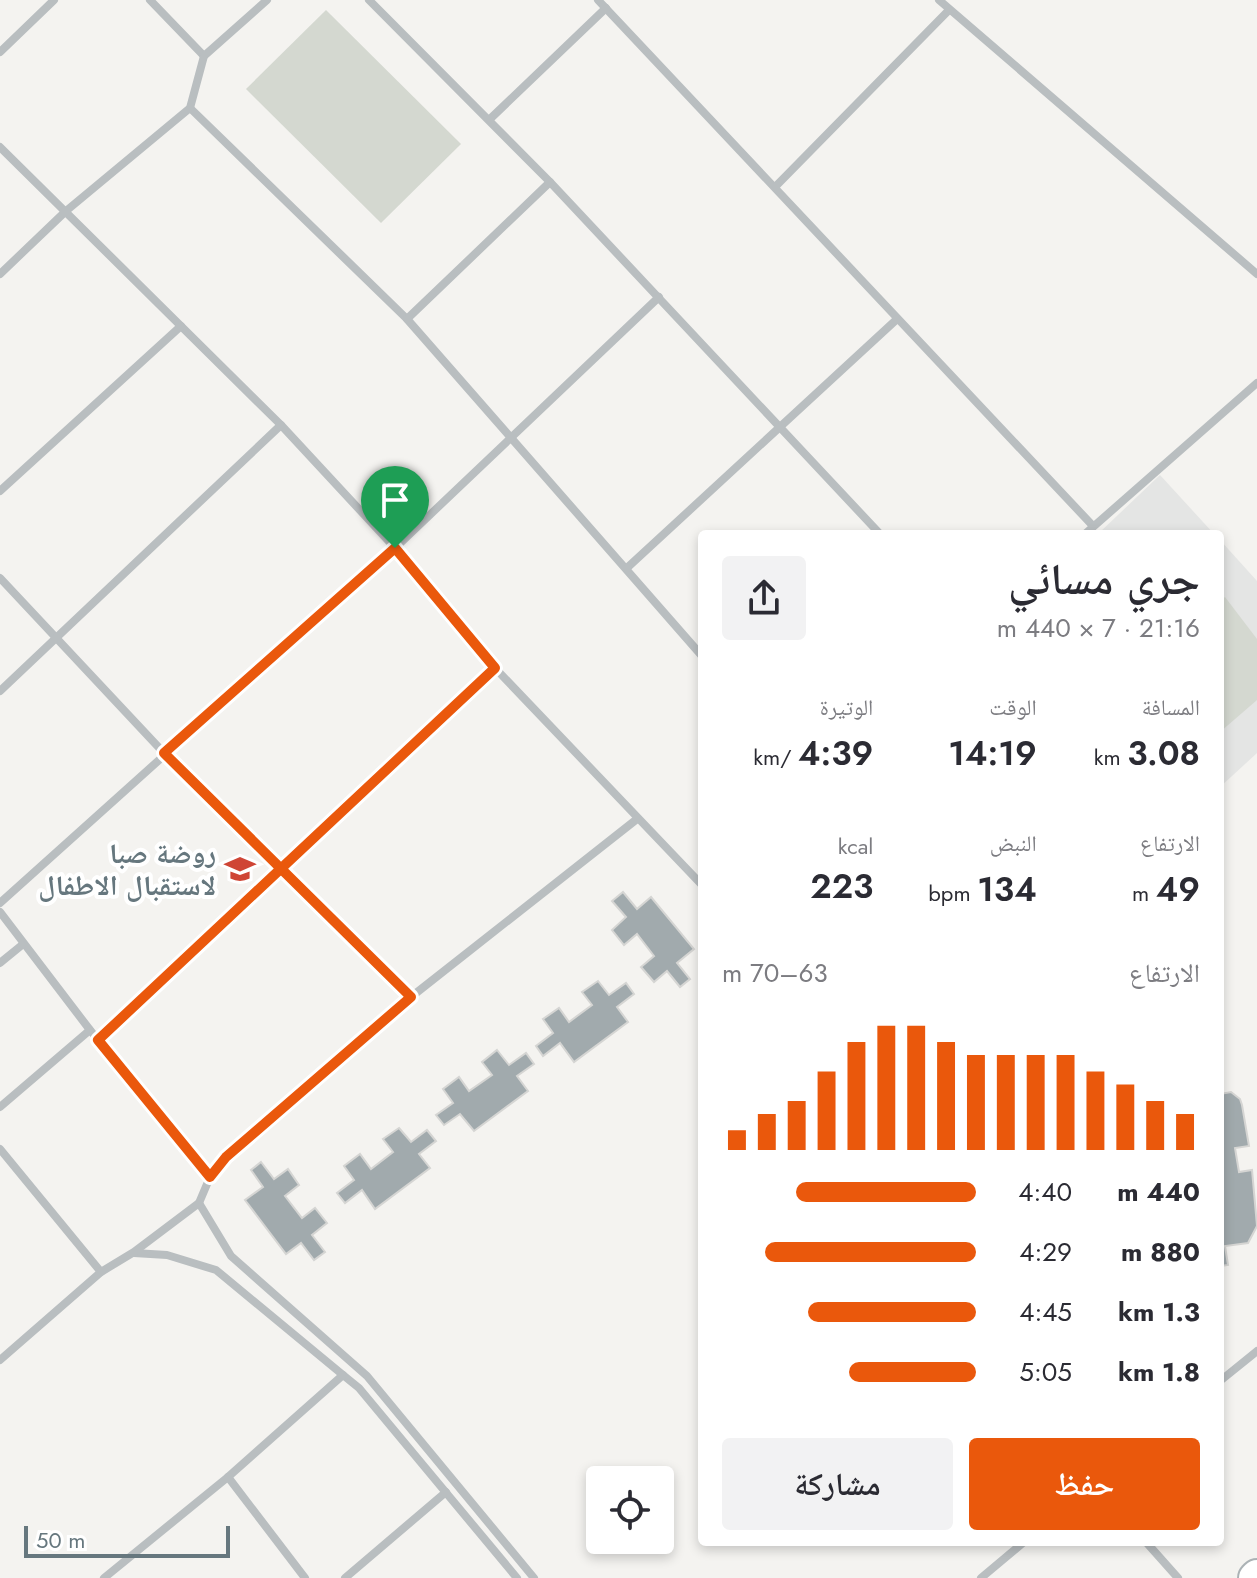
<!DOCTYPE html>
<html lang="ar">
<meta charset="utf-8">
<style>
body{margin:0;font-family:Jost,"Noto Naskh Arabic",sans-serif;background:#f2f2f3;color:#2b2b33;direction:rtl;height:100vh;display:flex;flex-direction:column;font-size:30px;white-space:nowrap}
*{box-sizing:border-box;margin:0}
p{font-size:26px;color:#7c7c81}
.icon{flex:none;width:44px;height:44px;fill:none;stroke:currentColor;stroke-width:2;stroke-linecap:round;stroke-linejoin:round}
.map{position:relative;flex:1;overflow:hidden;direction:ltr}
.side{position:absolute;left:698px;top:530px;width:526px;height:1016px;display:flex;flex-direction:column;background:#fff;border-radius:8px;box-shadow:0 4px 12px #0003;direction:rtl}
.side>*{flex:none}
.controls{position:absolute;left:586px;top:1466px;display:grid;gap:16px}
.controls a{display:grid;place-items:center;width:88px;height:88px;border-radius:8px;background:#fff;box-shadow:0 4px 12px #0003;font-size:40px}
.scale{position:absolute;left:24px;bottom:20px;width:206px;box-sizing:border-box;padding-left:8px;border:4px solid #66777e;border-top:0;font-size:22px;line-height:28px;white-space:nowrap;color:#66777e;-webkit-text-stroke:6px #fff;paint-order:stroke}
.pin{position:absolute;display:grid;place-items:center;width:68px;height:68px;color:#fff;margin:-82px -34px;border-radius:50% 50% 50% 0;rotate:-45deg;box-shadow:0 0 8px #0007}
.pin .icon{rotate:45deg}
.round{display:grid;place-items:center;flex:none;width:84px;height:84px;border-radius:8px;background:#f2f2f3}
.overview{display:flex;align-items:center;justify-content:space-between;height:136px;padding:0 24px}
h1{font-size:44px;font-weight:600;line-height:60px}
.stats{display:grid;grid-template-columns:repeat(3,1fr);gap:12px;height:136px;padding:8px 24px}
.stats div{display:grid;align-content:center}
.stats b{font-size:34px;font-weight:600}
.stats small{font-size:22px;font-weight:400}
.stats p{font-size:22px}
.chart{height:224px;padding:16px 24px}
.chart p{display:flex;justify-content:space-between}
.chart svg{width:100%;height:144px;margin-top:8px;stroke:#ea580c;stroke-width:6}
.button{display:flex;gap:16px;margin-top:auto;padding:16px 24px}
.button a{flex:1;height:92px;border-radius:8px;background:#ea580c;color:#fff;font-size:32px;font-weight:600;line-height:92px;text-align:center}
.button a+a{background:#f2f2f3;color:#2b2b33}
ul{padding:0 24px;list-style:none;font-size:26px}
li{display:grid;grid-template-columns:128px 96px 1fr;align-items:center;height:60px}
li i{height:20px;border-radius:10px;background:#ea580c}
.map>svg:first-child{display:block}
.built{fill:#e4e5e4}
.green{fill:#d4d8d0}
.building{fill:#a1aaad;stroke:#d5d5d3;stroke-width:2}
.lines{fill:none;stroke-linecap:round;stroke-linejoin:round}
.secondary-casing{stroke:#abb2b5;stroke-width:36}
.minor{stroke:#b9bec0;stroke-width:8}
.secondary{stroke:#fff;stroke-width:32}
.route-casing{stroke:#fff;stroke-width:16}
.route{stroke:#ea580c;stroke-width:10}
.labels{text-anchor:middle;stroke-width:8;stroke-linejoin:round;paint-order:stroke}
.poi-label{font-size:28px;font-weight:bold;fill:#66777e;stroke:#fff;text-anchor:end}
</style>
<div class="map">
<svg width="1257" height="1578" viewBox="0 0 1257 1578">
<rect width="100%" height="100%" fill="#f4f3f0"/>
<g class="built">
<path d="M 1160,475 L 1214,534 L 1098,534 Z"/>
<path d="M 1220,540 L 1257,581 L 1257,753 L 1220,787 Z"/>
</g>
<g class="green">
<path d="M 326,10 L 461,144 L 381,223 L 246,89 Z"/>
<path d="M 1225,597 L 1257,639 L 1257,700 L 1220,732 L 1220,601 Z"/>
</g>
<g class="building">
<path d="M 623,892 L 637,909 L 651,897 L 694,949 L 677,963 L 690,979 L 680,987 L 667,971 L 654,982 L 641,967 L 654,956 L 637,934 L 624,945 L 612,930 L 626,917 L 612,901 Z"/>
<path d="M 598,981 L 609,995 L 626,983 L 634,994 L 617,1007 L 628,1022 L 574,1062 L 560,1043 L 543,1056 L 536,1046 L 553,1033 L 543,1019 L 559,1008 L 569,1022 L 592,1005 L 582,992 Z"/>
<path d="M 497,1050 L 509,1065 L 526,1053 L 534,1064 L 517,1076 L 528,1091 L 474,1131 L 460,1114 L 444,1125 L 436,1115 L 453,1103 L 443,1089 L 459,1077 L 469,1091 L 492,1075 L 482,1062 Z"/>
<path d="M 1231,1092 L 1240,1099 L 1242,1105 L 1249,1146 L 1235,1148 L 1239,1172 L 1252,1170 L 1257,1226 L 1248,1243 L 1225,1246 L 1228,1265 L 1220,1266 L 1220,1094 Z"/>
<path d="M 399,1128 L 411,1142 L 427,1130 L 436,1141 L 419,1154 L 430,1168 L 375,1209 L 362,1190 L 345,1203 L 337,1193 L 354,1180 L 344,1166 L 360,1154 L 371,1169 L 393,1152 L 383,1139 Z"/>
<path d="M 261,1162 L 274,1179 L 288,1169 L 299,1185 L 285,1196 L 302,1218 L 315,1208 L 327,1223 L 312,1235 L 325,1252 L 314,1260 L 301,1243 L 286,1254 L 245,1200 L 263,1187 L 251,1170 Z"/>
</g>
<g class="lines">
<g class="secondary-casing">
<path id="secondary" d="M 1255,1578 L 1257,1576"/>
</g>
<g class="minor">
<path d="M 150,0 L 204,56"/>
<path d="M 369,0 L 550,182 L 880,534"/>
<path d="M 598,0 L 1093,526"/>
<path d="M 939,0 L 1257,274"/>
<path d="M 0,52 L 54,0"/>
<path d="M 190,108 L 407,319 L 702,656"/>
<path d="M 490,119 L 606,8"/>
<path d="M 0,147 L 281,425 L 395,548 L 495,668 L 702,885"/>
<path d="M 776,186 L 949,10"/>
<path d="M 0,274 L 66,211 L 190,108 L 204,56 L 267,0"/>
<path d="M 407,319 L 550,182"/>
<path d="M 0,491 L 181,326"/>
<path d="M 1085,534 L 1257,383"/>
<path d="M 628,567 L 896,320"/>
<path d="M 0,578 L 164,753 L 411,997"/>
<path d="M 0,691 L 281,425"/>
<path d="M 0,903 L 395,548 L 659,297"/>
<path d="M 0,912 L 90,1030 L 210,1177"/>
<path d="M 0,963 L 22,945"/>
<path d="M 98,1040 L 495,668"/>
<path d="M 0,1107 L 90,1030"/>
<path d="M 0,1149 L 101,1272"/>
<path d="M 199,1203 L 231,1256 L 367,1376 L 534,1578"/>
<path d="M 134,1253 L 167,1255 L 216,1270 L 343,1375 L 359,1388 L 517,1578"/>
<path d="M 0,1360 L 101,1272 L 134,1252 L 199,1203 L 210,1177 L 226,1157 L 411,997 L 637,819"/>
<path d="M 1220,1381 L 1257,1351"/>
<path d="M 228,1477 L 305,1578"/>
<path d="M 1146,1542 L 1178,1578"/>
<path d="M 104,1578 L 228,1477 L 343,1375"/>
<path d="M 345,1578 L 446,1492"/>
<path d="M 981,1578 L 1024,1542"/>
</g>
<use href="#secondary" class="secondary"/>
</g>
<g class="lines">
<g class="route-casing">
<path id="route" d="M 395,548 L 495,668 L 98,1040 L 210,1177 L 226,1157 L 411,997 C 328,916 246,834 164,753 L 395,548"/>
</g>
<use href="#route" class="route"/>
</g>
<defs>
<g id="school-bare" transform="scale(2.4)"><path d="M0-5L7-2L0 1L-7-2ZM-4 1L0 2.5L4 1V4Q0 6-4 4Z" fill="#cf4535" stroke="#fff" stroke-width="2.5" paint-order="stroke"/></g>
</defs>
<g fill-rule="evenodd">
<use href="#school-bare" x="240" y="869"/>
</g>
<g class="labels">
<g class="poi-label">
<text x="216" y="863">روضة صبا<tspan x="216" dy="32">لاستقبال الاطفال</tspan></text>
</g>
</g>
</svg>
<div class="controls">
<a><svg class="icon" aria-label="locate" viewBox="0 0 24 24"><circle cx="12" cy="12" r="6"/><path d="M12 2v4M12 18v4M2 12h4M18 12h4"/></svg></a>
</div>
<div class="scale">50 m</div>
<div class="pin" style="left:395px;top:548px;background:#1e9e55"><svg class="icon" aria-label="arrive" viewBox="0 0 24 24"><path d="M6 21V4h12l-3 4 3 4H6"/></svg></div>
<section class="side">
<div class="overview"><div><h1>جري مسائي</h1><p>21:16 · 7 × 440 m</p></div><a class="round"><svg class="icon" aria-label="share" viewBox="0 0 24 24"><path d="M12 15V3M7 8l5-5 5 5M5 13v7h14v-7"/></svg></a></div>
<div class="stats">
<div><p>المسافة</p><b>3.08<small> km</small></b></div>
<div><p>الوقت</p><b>14:19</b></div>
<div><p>الوتيرة</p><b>4:39<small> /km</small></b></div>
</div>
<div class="stats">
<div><p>الارتفاع</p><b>49<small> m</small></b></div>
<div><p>النبض</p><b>134<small> bpm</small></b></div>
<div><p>kcal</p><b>223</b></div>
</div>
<div class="chart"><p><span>الارتفاع</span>63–70 m</p>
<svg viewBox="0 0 160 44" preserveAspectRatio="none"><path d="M5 44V38M15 44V33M25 44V29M35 44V20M45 44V11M55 44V6M65 44V6M75 44V11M85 44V15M95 44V15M105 44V15M115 44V15M125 44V20M135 44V24M145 44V29M155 44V33"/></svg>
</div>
<ul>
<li><b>440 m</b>4:40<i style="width:71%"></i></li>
<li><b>880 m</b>4:29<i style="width:83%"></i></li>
<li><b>1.3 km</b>4:45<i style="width:66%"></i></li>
<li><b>1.8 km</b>5:05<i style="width:50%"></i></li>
</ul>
<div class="button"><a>حفظ</a><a>مشاركة</a></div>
</section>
</div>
